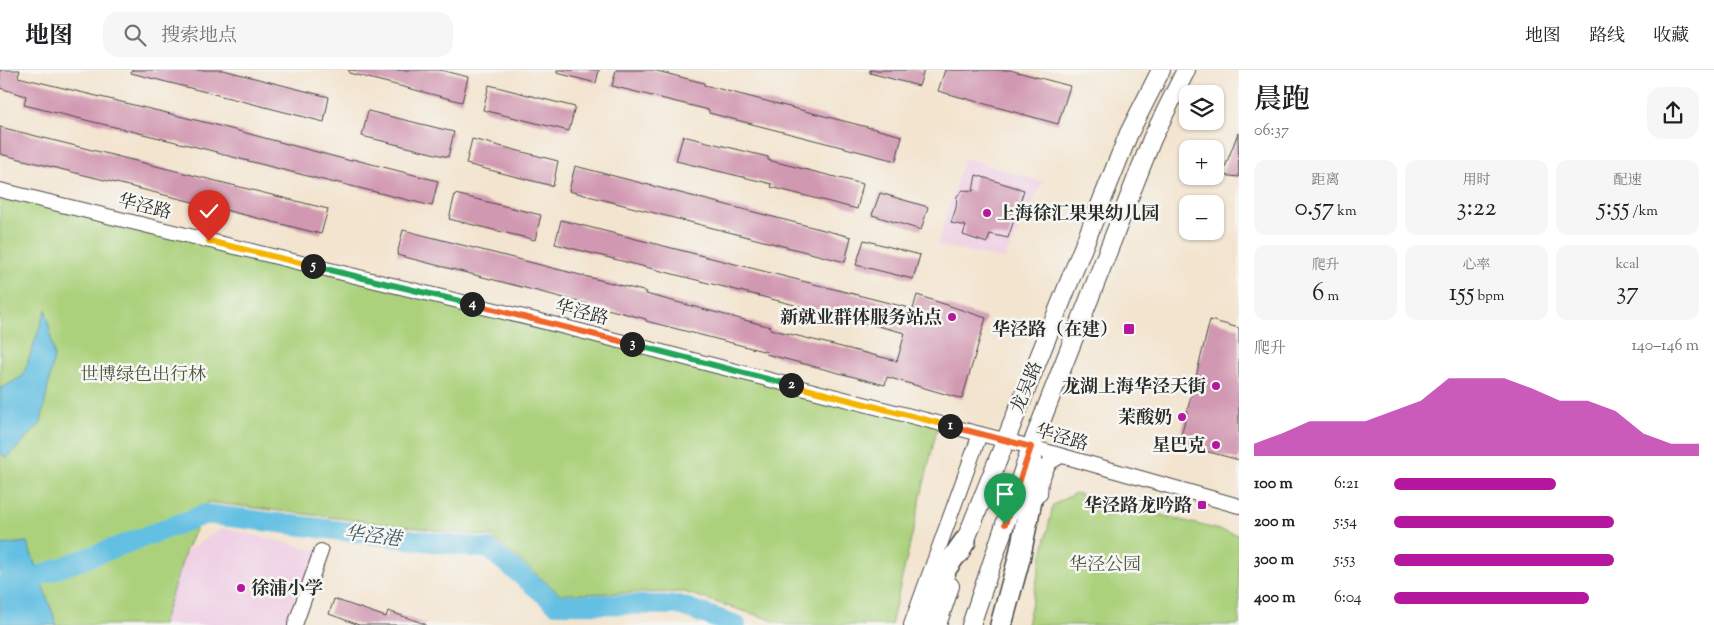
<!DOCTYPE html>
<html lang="zh">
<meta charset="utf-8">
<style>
body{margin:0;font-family:"Sorts Mill Goudy","Noto Serif SC",serif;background:#f6f6f6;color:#202124;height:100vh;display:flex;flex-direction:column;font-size:19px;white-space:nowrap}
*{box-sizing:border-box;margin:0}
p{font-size:16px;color:#757577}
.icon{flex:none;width:28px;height:28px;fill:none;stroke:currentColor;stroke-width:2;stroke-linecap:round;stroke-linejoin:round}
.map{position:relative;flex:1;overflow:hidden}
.drawer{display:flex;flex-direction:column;background:#fff;width:475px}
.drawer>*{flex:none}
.tools{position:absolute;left:1179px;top:15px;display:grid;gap:10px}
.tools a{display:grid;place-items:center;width:45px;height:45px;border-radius:10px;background:#fff;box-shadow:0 1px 4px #0004;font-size:25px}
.pin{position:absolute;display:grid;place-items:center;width:42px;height:42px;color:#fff;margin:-51px -21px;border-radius:50% 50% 50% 0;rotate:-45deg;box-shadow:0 0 5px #0007}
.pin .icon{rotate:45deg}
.km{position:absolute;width:25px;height:25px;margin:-12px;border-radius:50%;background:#222;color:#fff;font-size:14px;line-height:25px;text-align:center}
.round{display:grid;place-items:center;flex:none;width:52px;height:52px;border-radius:15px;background:#f6f6f6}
.head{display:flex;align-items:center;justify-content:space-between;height:85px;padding:0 15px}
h1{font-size:28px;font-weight:600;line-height:38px}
.stats{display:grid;grid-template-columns:repeat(3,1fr);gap:8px;height:85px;padding:5px 15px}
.stats div{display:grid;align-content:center;border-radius:12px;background:#f6f6f6;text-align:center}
.stats b{font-size:25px;font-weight:600}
.stats small{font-size:14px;font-weight:400}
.stats p{font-size:14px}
.chart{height:140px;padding:10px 15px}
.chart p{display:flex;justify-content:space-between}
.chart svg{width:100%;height:90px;margin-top:5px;fill:#b5179e;opacity:.7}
ul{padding:0 15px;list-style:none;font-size:16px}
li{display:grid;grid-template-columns:80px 60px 1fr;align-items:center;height:38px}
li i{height:12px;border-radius:6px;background:#b5179e}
header{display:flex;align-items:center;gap:30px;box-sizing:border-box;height:70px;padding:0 25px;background:#fff;border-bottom:1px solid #e0e0e0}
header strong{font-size:24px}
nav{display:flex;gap:28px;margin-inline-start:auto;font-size:18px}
.search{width:350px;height:45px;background:#f6f6f6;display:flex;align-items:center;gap:12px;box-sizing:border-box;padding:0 18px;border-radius:15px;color:#757577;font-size:19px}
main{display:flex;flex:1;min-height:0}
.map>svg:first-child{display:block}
.built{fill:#efd0e5}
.green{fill:#abd17b;stroke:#6b7e53}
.water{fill:#64c0e2;stroke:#487686}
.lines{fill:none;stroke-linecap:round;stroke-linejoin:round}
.river{stroke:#64c0e2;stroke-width:20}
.building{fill:#d198b1}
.minor-casing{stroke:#494744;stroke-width:16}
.major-casing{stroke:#494744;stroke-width:20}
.highway-casing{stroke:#494744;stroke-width:24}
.minor{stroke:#fff;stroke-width:14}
.major{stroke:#fff;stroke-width:18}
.highway{stroke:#fff;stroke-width:21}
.split-1-casing{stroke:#fff;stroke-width:10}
.split-2-casing{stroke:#fff;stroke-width:10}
.split-3-casing{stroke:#fff;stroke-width:10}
.split-4-casing{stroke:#fff;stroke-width:10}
.split-5-casing{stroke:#fff;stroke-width:10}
.split-6-casing{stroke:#fff;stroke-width:10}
.split-1{stroke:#f0652b;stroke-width:6}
.split-2{stroke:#f5b400;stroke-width:6}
.split-3{stroke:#22a559;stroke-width:6}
.split-4{stroke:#f0652b;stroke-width:6}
.split-5{stroke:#22a559;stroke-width:6}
.split-6{stroke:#f5b400;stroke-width:6}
.poi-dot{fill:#b5179e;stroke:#f6f6f2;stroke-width:2}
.labels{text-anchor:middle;stroke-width:5;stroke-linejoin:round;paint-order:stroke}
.street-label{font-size:18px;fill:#2b2b2b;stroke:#f6f6f2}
.poi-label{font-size:18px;font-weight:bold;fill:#2b2b2b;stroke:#f6f6f2;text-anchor:end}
.park-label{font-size:18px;fill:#4b543f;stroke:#f6f6f2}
.water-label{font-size:19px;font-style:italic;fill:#3c5862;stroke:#f6f6f2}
</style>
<header>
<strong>地图</strong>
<div class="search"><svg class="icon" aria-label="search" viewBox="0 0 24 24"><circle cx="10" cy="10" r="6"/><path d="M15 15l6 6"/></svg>搜索地点</div>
<nav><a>地图</a><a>路线</a><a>收藏</a></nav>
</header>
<main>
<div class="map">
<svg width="1239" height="555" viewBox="0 0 1239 555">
<rect width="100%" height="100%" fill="#f6f6f2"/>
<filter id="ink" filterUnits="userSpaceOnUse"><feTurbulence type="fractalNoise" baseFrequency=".02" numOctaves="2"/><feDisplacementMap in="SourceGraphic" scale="10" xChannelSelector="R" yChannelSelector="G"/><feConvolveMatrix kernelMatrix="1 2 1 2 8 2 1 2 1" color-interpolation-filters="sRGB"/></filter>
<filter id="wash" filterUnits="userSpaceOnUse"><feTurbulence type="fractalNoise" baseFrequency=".0096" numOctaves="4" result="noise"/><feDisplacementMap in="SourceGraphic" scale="20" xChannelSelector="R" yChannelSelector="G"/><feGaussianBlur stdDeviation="1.12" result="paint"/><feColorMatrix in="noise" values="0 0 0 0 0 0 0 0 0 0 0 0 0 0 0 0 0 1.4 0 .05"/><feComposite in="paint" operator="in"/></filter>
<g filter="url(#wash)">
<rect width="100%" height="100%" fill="#f3e4cf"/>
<g class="built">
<path d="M 964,88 L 1043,112 L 1004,189 L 937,175 Z"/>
<path d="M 222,458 L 321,481 L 295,555 L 162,555 L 185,482 Z"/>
</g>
<g class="green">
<path d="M 0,122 L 938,354 L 891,555 L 787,555 L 684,522 L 560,524 L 492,467 L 208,432 L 185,482 L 162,555 L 0,555 Z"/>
<path d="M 1075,423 L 1239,465 L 1239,555 L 1027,555 L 1053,435 Z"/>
</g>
<g class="water">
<path d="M 46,239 L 54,286 L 41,353 L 7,388 L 0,383 L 0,319 L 23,306 Z"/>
<path d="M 27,472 L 57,555 L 0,555 L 0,475 Z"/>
</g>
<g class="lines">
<path class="river" d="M 0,516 L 38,506 L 206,444 L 489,479 L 556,534 L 679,535 L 736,555"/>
</g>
<g id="blocks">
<g class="building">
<path d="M 0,0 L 20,0 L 18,7 L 212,54 L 351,91 L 352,89 L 438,111 L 432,136 L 335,112 L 335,113 L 217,83 L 217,82 L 24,35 L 26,26 L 0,18 Z"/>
<path d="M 132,0 L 223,0 L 329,27 L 324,52 L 131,3 Z"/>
<path d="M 349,0 L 440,0 L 468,7 L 462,32 L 349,3 Z"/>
<path d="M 557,0 L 599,0 L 596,13 L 557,3 Z"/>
<path d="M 616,0 L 653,0 L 704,13 L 704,15 L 902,66 L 896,91 L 709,43 L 709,40 L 612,16 Z"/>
<path d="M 870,0 L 924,0 L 919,16 L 870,3 Z"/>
<path d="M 945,0 L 1010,0 L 1070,16 L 1058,54 L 938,21 Z"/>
<path d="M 489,15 L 575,37 L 569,61 L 483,40 Z"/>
<path d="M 368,41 L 454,62 L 448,87 L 362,66 Z"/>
<path d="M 0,57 L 328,139 L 321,164 L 0,84 Z"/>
<path d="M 1238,63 L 1239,107 L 1222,105 Z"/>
<path d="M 683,66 L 768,87 L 768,90 L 863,114 L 857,139 L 771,117 L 772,114 L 676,91 Z"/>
<path d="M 472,69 L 558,91 L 553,116 L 466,94 Z"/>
<path d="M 575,96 L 851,167 L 845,192 L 569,121 Z"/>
<path d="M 976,105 L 1024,120 L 1008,168 L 990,164 L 987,173 L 963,165 L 966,156 L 951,153 L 956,138 L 957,126 L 963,120 L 973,121 Z"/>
<path d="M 880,123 L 928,137 L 921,160 L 872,145 Z"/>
<path d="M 455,124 L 541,145 L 535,170 L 449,149 Z"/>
<path d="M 561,150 L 913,239 L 917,225 L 986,248 L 962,329 L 887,307 L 885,315 L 766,284 L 767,282 L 646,251 L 646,249 L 397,185 L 403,160 L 647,222 L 646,224 L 771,257 L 770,259 L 897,291 L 905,263 L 555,174 Z"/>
<path d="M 864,170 L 920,185 L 913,209 L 856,195 Z"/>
<path d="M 1210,250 L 1239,258 L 1239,390 L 1179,374 Z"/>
<path d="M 334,529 L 386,547 L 388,541 L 425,554 L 425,555 L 359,555 L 329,544 Z"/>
</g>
</g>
</g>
<g filter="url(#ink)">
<use href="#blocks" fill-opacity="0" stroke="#494744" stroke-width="1"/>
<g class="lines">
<g class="minor-casing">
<g id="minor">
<path d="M 0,120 L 557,255 L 1031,377 L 1239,436"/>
<path d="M 1040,424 L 1041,411 L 1049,393 L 1061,386"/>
<path d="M 295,555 L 321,481"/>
<path d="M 911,555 L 980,364"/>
</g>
</g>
<g class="major-casing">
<g id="major">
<path d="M 960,484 L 1129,63 L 1161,0"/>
<path d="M 937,555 L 950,516"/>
<path d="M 971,555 L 1031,377 L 1152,69 L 1186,0"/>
</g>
</g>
<g class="highway-casing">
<g id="highway">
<path d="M 925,555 L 946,498 L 965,471"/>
<path d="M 1001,555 L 1019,489 L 1033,421 L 1031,377"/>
</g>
</g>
<use href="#minor" class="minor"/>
<use href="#major" class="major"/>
<use href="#highway" class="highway"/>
</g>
</g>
<g class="lines" filter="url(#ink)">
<g class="split-1-casing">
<path id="split-1" d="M 950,356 L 1031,377 L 1005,454"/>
</g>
<g class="split-2-casing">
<path id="split-2" d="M 791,315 L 950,356"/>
</g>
<g class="split-3-casing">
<path id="split-3" d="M 632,274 L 791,315"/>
</g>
<g class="split-4-casing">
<path id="split-4" d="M 472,234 L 632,274"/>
</g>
<g class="split-5-casing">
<path id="split-5" d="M 313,196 L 472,234"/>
</g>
<g class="split-6-casing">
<path id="split-6" d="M 209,171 L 313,196"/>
</g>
<use href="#split-1" class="split-1"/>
<use href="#split-2" class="split-2"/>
<use href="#split-3" class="split-3"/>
<use href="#split-4" class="split-4"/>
<use href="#split-5" class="split-5"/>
<use href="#split-6" class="split-6"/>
</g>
<g class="poi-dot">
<circle cx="987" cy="143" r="5"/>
<circle cx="952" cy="247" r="5"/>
<rect x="1123" y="253" width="12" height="12" rx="2.5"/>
<circle cx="1216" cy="316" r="5"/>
<circle cx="1182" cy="347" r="5"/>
<circle cx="1216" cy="375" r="5"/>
<rect x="1197" y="430" width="10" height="10" rx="2.5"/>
<circle cx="241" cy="518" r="5"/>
</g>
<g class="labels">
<g class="street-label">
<text transform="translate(145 136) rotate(14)" y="6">华泾路</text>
<text transform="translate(582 242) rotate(14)" y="6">华泾路</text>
<text transform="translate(1026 317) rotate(-68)" y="6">龙吴路</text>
<text transform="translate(1062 367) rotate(16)" y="6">华泾路</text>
</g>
<g class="poi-label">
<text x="997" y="149" text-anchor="start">上海徐汇果果幼儿园</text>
<text x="942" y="253">新就业群体服务站点</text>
<text x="1118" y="265">华泾路（在建）</text>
<text x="1206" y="322">龙湖上海华泾天街</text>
<text x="1172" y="353">茉酸奶</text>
<text x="1206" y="381">星巴克</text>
<text x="1192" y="441">华泾路龙吟路</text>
<text x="251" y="524" text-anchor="start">徐浦小学</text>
</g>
<g class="park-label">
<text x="143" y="310">世博绿色出行林</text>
<text x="1105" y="500">华泾公园</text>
</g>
<g class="water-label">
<text transform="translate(373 465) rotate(7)" y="7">华泾港</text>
</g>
</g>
</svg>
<div class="tools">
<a><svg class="icon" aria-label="layers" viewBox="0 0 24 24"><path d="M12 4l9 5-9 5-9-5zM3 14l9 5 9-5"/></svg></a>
<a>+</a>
<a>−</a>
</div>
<div class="pin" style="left:1005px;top:454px;background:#1e9e55"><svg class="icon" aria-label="arrive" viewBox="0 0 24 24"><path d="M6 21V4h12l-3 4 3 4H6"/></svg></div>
<div class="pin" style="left:209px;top:171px;background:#d93025"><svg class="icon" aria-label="check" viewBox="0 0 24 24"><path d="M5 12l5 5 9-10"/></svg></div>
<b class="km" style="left:950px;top:356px">1</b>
<b class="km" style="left:791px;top:315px">2</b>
<b class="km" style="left:632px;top:274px">3</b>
<b class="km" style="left:472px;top:234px">4</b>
<b class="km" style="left:313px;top:196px">5</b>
</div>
<section class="drawer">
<div class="head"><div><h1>晨跑</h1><p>06:37</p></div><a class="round"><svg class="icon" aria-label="share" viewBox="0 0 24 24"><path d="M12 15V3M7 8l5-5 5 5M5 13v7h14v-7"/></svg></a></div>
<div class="stats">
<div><p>距离</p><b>0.57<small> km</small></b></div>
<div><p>用时</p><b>3:22</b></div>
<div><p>配速</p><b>5:55<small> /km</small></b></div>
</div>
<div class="stats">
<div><p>爬升</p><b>6<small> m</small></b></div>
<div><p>心率</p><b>155<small> bpm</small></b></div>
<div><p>kcal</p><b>37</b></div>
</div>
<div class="chart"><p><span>爬升</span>140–146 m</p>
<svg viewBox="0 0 160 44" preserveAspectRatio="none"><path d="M0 44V38L10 33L20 27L30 27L40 27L50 22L60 17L70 6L80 6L90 6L100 11L110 17L120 17L130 22L140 33L150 38L160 38V44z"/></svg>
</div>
<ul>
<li><b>100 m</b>6:21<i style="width:53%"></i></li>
<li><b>200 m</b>5:54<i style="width:72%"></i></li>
<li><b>300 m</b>5:53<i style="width:72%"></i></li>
<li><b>400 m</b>6:04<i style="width:64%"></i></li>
</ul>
</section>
</main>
